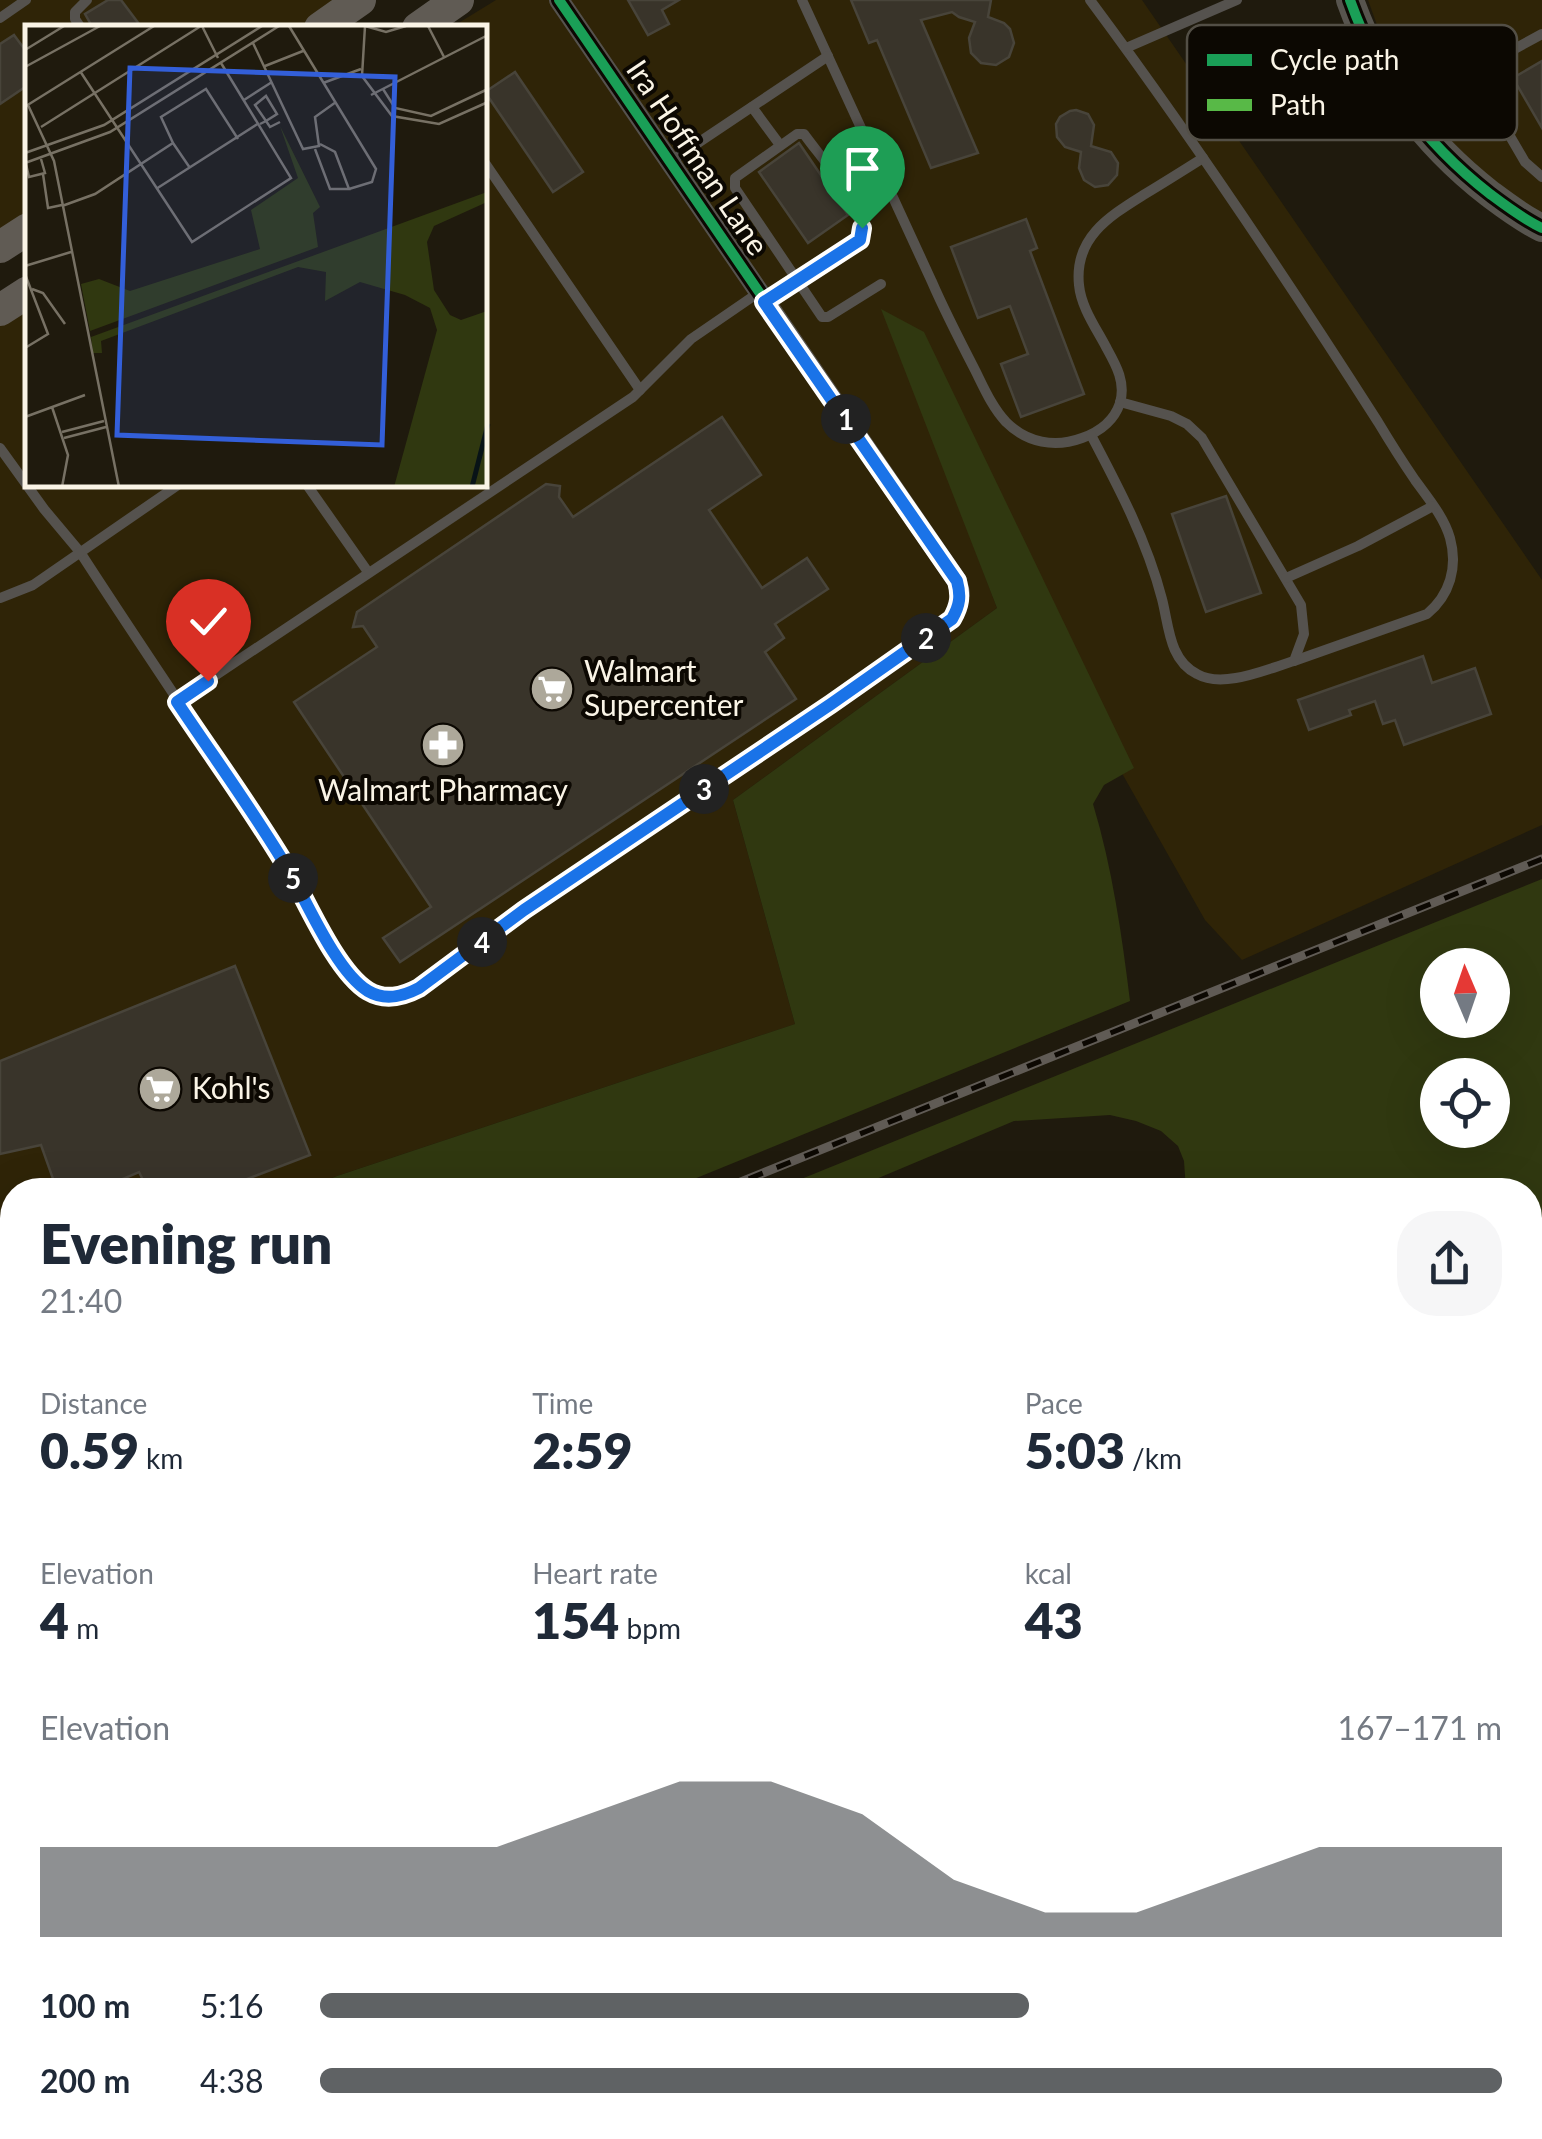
<!DOCTYPE html>
<meta charset="utf-8">
<style>
body{margin:0;font-family:Lato,sans-serif;background:#f6f6f7;color:#1f2937;height:100vh;display:flex;flex-direction:column;font-size:38px;white-space:nowrap}
*{box-sizing:border-box;margin:0}
p{font-size:32px;color:#747a83}
.icon{flex:none;width:55px;height:55px;fill:none;stroke:currentColor;stroke-width:2;stroke-linecap:round;stroke-linejoin:round}
.map{position:relative;flex:1;overflow:hidden}
.details{position:absolute;left:0px;top:1178px;width:1542px;height:962px;display:flex;flex-direction:column;background:#fff;border-radius:40px 40px 0 0;box-shadow:0 10px 40px #0002}
.details>*{flex:none}
.needle{width:65px;rotate:358deg}
.tools{position:absolute;left:1420px;top:948px;display:grid;gap:20px}
.tools a{display:grid;place-items:center;width:90px;height:90px;border-radius:50%;background:#fff;box-shadow:0 10px 40px #0002;font-size:50px}
.pin{position:absolute;display:grid;place-items:center;width:85px;height:85px;color:#fff;margin:-102px -42px;border-radius:50% 50% 50% 0;rotate:-45deg;box-shadow:0 0 10px #0007}
.pin .icon{rotate:45deg}
.km{position:absolute;width:50px;height:50px;margin:-25px;border-radius:50%;background:#222;color:#fff;font-size:28px;line-height:50px;text-align:center}
.round{display:grid;place-items:center;flex:none;width:105px;height:105px;border-radius:40px;background:#f6f6f7}
.head{display:flex;align-items:center;justify-content:space-between;height:170px;padding:0 40px}
h1{font-size:55px;font-weight:800;line-height:75px}
.metrics{display:grid;grid-template-columns:repeat(3,1fr);gap:15px;height:170px;padding:10px 40px}
.metrics div{display:grid;align-content:center}
.metrics b{font-size:50px;font-weight:800}
.metrics small{font-size:28px;font-weight:400}
.metrics p{font-size:28px}
.chart{height:280px;padding:20px 40px}
.chart p{display:flex;justify-content:space-between}
.chart svg{width:100%;height:180px;margin-top:10px;fill:#5f6264;opacity:.7}
ul{padding:0 40px;list-style:none;font-size:32px}
li{display:grid;grid-template-columns:160px 120px 1fr;align-items:center;height:75px}
li i{height:25px;border-radius:12px;background:#5f6264}
.map>svg:first-child{display:block}
.built{fill:#2f2407}
.green{fill:#303810;fill-rule:evenodd}
.building{fill:#39342a;stroke:#48443a;stroke-width:2.5}
.lines{fill:none;stroke-linecap:round;stroke-linejoin:round}
.lane{stroke:#55524e;stroke-width:10}
.street{stroke:#55524e;stroke-width:20}
.secondary{stroke:#57544e;stroke-width:28}
.primary{stroke:#605b54;stroke-width:32}
.rail-casing{stroke:#605b55;stroke-width:9}
.rail{stroke:#0c0802;stroke-width:5;stroke-dasharray:15;stroke-linecap:butt}
.quiet{stroke:#58b947;stroke-width:8;stroke-dasharray:15 8;stroke-linecap:butt}
.cycleway-casing{stroke:#0c0802;stroke-width:16}
.cycleway{stroke:#1a9f57;stroke-width:10}
.route-casing{stroke:#fff;stroke-width:20}
.route{stroke:#1a73e8;stroke-width:12}
.labels{text-anchor:middle;stroke-width:8;stroke-linejoin:round;paint-order:stroke}
.street-label{font-size:30px;fill:#faf4e6;stroke:#0c0802}
.poi-label{font-size:30px;fill:#faf4e6;stroke:#0c0802;text-anchor:start}
.inset-river{fill:none;stroke:#081317;stroke-width:5}
.inset-road{fill:none;stroke:#777164;stroke-width:2.5}
.view{fill:#335fd9;fill-opacity:0.15;stroke:#335fd9;stroke-width:5}
.inset-edge{fill:none;stroke:#faf4e6;stroke-width:5}
.key{fill:#0c0802;stroke:#534f46;stroke-width:2.5}
.key-label{font-size:28px;fill:#faf4e6}
</style>
<div class="map">
<svg width="1542" height="2139" viewBox="0 0 1542 2139">
<rect width="100%" height="100%" fill="#1f1a0d"/>
<g class="built">
<path d="M 0,0 L 358,0 L 318,27 L 28,28 L 27,225 L 0,244 Z"/>
<path d="M 496,0 L 1142,0 L 1542,580 L 1542,825 L 1242,960 L 1205,920 L 934,441 L 997,608 L 733,800 L 795,1024 L 337,1176 L 303,1190 L 12,1190 L 12,1286 L 0,1282 L 0,312 L 27,295 L 28,485 L 485,485 L 485,28 L 452,27 Z"/>
<path d="M 1368,0 L 1542,0 L 1542,214 L 1479,173 L 1440,132 L 1395,75 Z"/>
</g>
<g class="green">
<path d="M 881,309 L 924,332 L 1134,768 L 1104,785 L 1093,804 C 1112,867 1122,935 1130,1001 L 667,1190 L 303,1190 L 337,1176 L 795,1024 L 733,800 L 997,608 Z"/>
<path d="M 1542,879 L 1542,1233 L 1530,1230 L 1530,1190 L 1186,1190 L 1184,1161 L 1178,1146 L 1161,1131 L 1136,1121 L 1110,1115 L 1014,1121 L 850,1190 L 774,1190 ZM 1438,965 L 1492,965 L 1492,1020 L 1438,1020 ZM 1438,1075 L 1492,1075 L 1492,1130 L 1438,1130 Z"/>
<path d="M 0,1282 L 12,1286 L 12,1458 L 0,1463 Z"/>
</g>
<g class="building">
<path d="M 108,0 L 121,0 L 142,28 L 93,28 L 85,14 Z"/>
<path d="M 628,0 L 679,0 L 662,10 L 669,24 L 648,35 Z"/>
<path d="M 851,0 L 991,0 L 988,17 L 1004,23 L 1010,29 L 1014,43 L 1009,57 L 996,65 L 981,63 L 971,53 L 969,38 L 975,22 L 959,17 L 952,12 L 921,20 L 978,153 L 931,168 L 877,40 L 869,43 Z"/>
<path d="M 14,35 L 28,54 L 28,85 L 0,104 L 0,44 Z"/>
<path d="M 1542,61 L 1542,128 L 1513,78 Z"/>
<path d="M 515,72 L 583,172 L 553,192 L 485,92 Z"/>
<path d="M 1076,110 L 1088,114 L 1094,125 L 1091,146 L 1111,152 L 1118,163 L 1117,175 L 1108,185 L 1095,187 L 1084,180 L 1079,168 L 1081,152 L 1065,147 L 1057,137 L 1056,124 L 1060,117 L 1070,111 Z"/>
<path d="M 799,143 L 848,215 L 808,243 L 759,172 Z"/>
<path d="M 1026,219 L 1037,248 L 1030,251 L 1084,394 L 1021,417 L 1001,364 L 1028,354 L 1010,306 L 978,318 L 951,247 Z"/>
<path d="M 722,417 L 761,475 L 709,510 L 762,588 L 807,558 L 828,589 L 775,624 L 784,638 L 765,652 L 796,699 L 400,962 L 383,938 L 431,907 L 294,702 L 377,647 L 363,626 L 353,627 L 357,612 L 546,484 L 560,486 L 559,497 L 573,517 Z"/>
<path d="M 1226,496 L 1261,593 L 1206,612 L 1172,514 Z"/>
<path d="M 1423,656 L 1432,683 L 1475,668 L 1491,714 L 1404,745 L 1395,720 L 1383,724 L 1375,701 L 1349,710 L 1351,715 L 1309,730 L 1298,700 Z"/>
<path d="M 235,966 L 310,1155 L 218,1190 L 148,1190 L 139,1172 L 97,1190 L 57,1190 L 41,1145 L 0,1154 L 0,1061 Z"/>
</g>
<g class="lines">
<g class="lane">
<path d="M 802,0 C 846,94 889,188 932,282 C 945,312 960,341 975,370 C 984,388 992,407 1006,422 C 1027,443 1055,448 1082,438 C 1099,432 1114,421 1120,403 C 1126,382 1116,365 1106,347 C 1096,328 1081,307 1079,285 C 1074,237 1110,216 1145,194 C 1165,182 1184,170 1203,158"/>
<path d="M 1090,0 C 1192,137 1286,278 1378,422 C 1390,442 1402,461 1415,480 C 1428,498 1444,517 1450,538 C 1458,567 1450,595 1427,614 L 1294,661"/>
<path d="M 0,18 L 26,0"/>
<path d="M 81,28 L 75,19 L 75,12 L 87,0"/>
<path d="M 1126,48 L 1237,0"/>
<path d="M 1472,71 L 1525,162 L 1542,177"/>
<path d="M 1410,106 L 1542,34"/>
<path d="M 752,107 L 780,145"/>
<path d="M 671,161 L 828,56"/>
<path d="M 485,163 L 640,390"/>
<path d="M 765,302 L 861,240 C 865,205 824,162 804,134 L 797,134 L 735,178 L 735,188 L 822,317 L 828,317 L 881,284"/>
<path d="M 1091,435 C 1119,488 1147,541 1162,599 C 1169,626 1169,660 1197,674 C 1223,689 1267,669 1294,661 L 1304,634 L 1301,605 L 1202,438 L 1187,424 L 1171,416 L 1120,402"/>
<path d="M 0,448 L 44,509 L 80,552 C 149,659 222,764 289,871 C 308,902 322,934 343,963 C 349,972 354,980 362,987 C 380,1000 400,998 419,989 L 524,910 L 952,619 L 959,606 L 960,593"/>
<path d="M 307,485 L 368,572"/>
<path d="M 1286,578 L 1358,546 L 1433,506"/>
<path d="M 0,598 L 33,585 L 178,485"/>
<path d="M 177,701 L 633,397 L 691,339 L 758,293"/>
</g>
<path class="street" d="M 559,0 L 957,581 L 960,593"/>
<path class="secondary" d="M 1350,0 C 1379,81 1422,141 1490,194 C 1506,206 1523,219 1542,228"/>
<g class="primary">
<path d="M 320,28 L 360,0"/>
<path d="M 418,28 L 458,0"/>
<path d="M 0,247 L 28,229"/>
<path d="M 0,310 L 28,292"/>
</g>
<g class="rail-casing">
<g id="rail">
<path d="M 721,1190 L 1542,859"/>
<path d="M 0,1492 L 12,1487"/>
</g>
</g>
<use href="#rail" class="rail"/>
<path class="quiet" d="M 0,2022 L 12,2002"/>
<g class="cycleway-casing">
<g id="cycleway">
<path d="M 559,0 L 957,581 L 960,593"/>
<path d="M 1350,0 C 1379,81 1422,141 1490,194 C 1506,206 1523,219 1542,228"/>
</g>
</g>
<use href="#cycleway" class="cycleway"/>
</g>
<g class="lines">
<g class="route-casing">
<path id="route" d="M 208,681 L 177,702 C 215,759 257,816 292,876 C 309,907 338,973 368,991 C 385,1001 402,997 419,988 L 524,910 L 831,704 L 952,619 C 960,605 961,596 957,581 L 764,302 L 860,240 L 862,228"/>
</g>
<use href="#route" class="route"/>
</g>
<defs>
<g id="supermarket-disc" transform="scale(2.25)"><circle r="9.5" fill="#ada89a" stroke="#0c0802"/><path d="M-6-5.5h2.5l.6 2H6L4.5 2H-2.5L-4.4-4H-6ZM-1.5 3.2a1.3 1.3 0 1 0 .1 0ZM3 3.2a1.3 1.3 0 1 0 .1 0Z" fill="#fff"/></g>
<g id="pharmacy-disc" transform="scale(2.25)"><circle r="9.5" fill="#ada89a" stroke="#0c0802"/><path d="M-2-6h4v4h4v4h-4v4h-4v-4h-4v-4h4Z" fill="#fff"/></g>
</defs>
<g fill-rule="evenodd">
<use href="#supermarket-disc" x="552" y="689"/>
<use href="#pharmacy-disc" x="443" y="745"/>
<use href="#supermarket-disc" x="160" y="1089"/>
</g>
<g class="labels">
<g class="street-label">
<text transform="translate(697 158) rotate(56)" y="10">Ira Hoffman Lane</text>
</g>
<g class="poi-label">
<text x="584" y="682">Walmart<tspan x="584" dy="34">Supercenter</tspan></text>
<text x="443" y="801" text-anchor="middle">Walmart Pharmacy</text>
<text x="192" y="1099">Kohl's</text>
</g>
</g>
<g transform="translate(25 25)">
<rect width="462" height="462" fill="#1f1a0d"/>
<path d="M 255,101 L 295,182 L 288,188 L 293,222 L 65,306 L 56,259 L 74,254 L 105,266 L 235,224 L 226,185 L 273,153 ZM 462,167 L 462,177 L 409,201 L 402,217 L 409,265 L 425,290 L 436,295 L 462,286 L 462,462 L 369,462 L 412,305 L 405,283 L 380,270 L 335,257 L 300,276 L 301,247 L 273,242 L 76,316 L 77,328 L 68,328 L 66,312 Z" fill="#303810"/>
<path class="inset-river" d="M 447,462 L 463,399"/>
<path class="inset-road" d="M 177,1 L 193,33M 264,1 L 351,144 L 347,157 L 324,164M 340,1 L 337,51 L 367,91 L 414,99 L 463,77M 340,1 L 361,7 L 381,1M 403,1 L 419,32M 228,18 L 278,124 L 294,121 L 290,92 L 311,77M 0,25 L 39,1M 240,41 L 278,26M 0,42 L 75,1M 55,46 L 167,217 L 266,153 L 196,38M 298,58 L 336,44M 358,64 L 370,83 L 406,91 L 463,64M 346,70 L 463,10M 219,75 L 247,57M 3,80 L 29,136 L 94,462M 1,81 L 129,1M 235,99 L 241,96 L 252,89 L 241,71 L 230,80 L 241,96 L 245,102 L 255,97M 16,102 L 176,1M 148,118 L 136,92 L 181,64 L 213,114M 290,124 L 305,164 L 324,164 L 310,127 L 295,119M 0,128 L 79,100 L 237,1M 0,138 L 85,107 L 254,1M 1,139 L 4,152 L 20,148 L 16,134M 18,149 L 23,183 L 37,180M 131,164 L 234,98M 37,181 L 70,169 L 148,118 L 165,143M 0,241 L 46,227M 0,249 L 23,309 L 0,323M 7,264 L 18,268 L 40,299M 27,382 L 43,430 L 37,462M 0,392 L 60,370M 37,407 L 79,396M 39,413 L 81,402"/>
<path class="view" d="M 105,43 L 370,52 L 357,420 L 92,410 Z"/>
<rect width="462" height="462" class="inset-edge"/>
</g>
<rect x="1187" y="25" width="330" height="115" rx="15" class="key"/>
<rect x="1207" y="54" width="45" height="12" fill="#1a9f57"/>
<rect x="1207" y="99" width="45" height="12" fill="#58b947"/>
<g class="key-label">
<text x="1270" y="70">Cycle path</text>
<text x="1270" y="115">Path</text>
</g>
</svg>
<div class="tools">
<a><svg class="needle" viewBox="-14 -14 28 28"><path d="M0-13l5 13h-10z" fill="#e53935"/><path d="M0 13l5-13h-10z" fill="#747a83"/></svg></a>
<a><svg class="icon" aria-label="locate" viewBox="0 0 24 24"><circle cx="12" cy="12" r="6"/><path d="M12 2v4M12 18v4M2 12h4M18 12h4"/></svg></a>
</div>
<div class="pin" style="left:862px;top:228px;background:#1e9e55"><svg class="icon" aria-label="arrive" viewBox="0 0 24 24"><path d="M6 21V4h12l-3 4 3 4H6"/></svg></div>
<div class="pin" style="left:208px;top:681px;background:#d93025"><svg class="icon" aria-label="check" viewBox="0 0 24 24"><path d="M5 12l5 5 9-10"/></svg></div>
<b class="km" style="left:846px;top:419px">1</b>
<b class="km" style="left:926px;top:638px">2</b>
<b class="km" style="left:704px;top:789px">3</b>
<b class="km" style="left:482px;top:942px">4</b>
<b class="km" style="left:293px;top:878px">5</b>
<section class="details">
<div class="head"><div><h1>Evening run</h1><p>21:40</p></div><a class="round"><svg class="icon" aria-label="share" viewBox="0 0 24 24"><path d="M12 15V3M7 8l5-5 5 5M5 13v7h14v-7"/></svg></a></div>
<div class="metrics">
<div><p>Distance</p><b>0.59<small> km</small></b></div>
<div><p>Time</p><b>2:59</b></div>
<div><p>Pace</p><b>5:03<small> /km</small></b></div>
</div>
<div class="metrics">
<div><p>Elevation</p><b>4<small> m</small></b></div>
<div><p>Heart rate</p><b>154<small> bpm</small></b></div>
<div><p>kcal</p><b>43</b></div>
</div>
<div class="chart"><p><span>Elevation</span>167–171 m</p>
<svg viewBox="0 0 160 44" preserveAspectRatio="none"><path d="M0 44V22L10 22L20 22L30 22L40 22L50 22L60 14L70 6L80 6L90 14L100 30L110 38L120 38L130 30L140 22L150 22L160 22V44z"/></svg>
</div>
<ul>
<li><b>100 m</b>5:16<i style="width:60%"></i></li>
<li><b>200 m</b>4:38<i style="width:100%"></i></li>
</ul>
</section>
</div>
